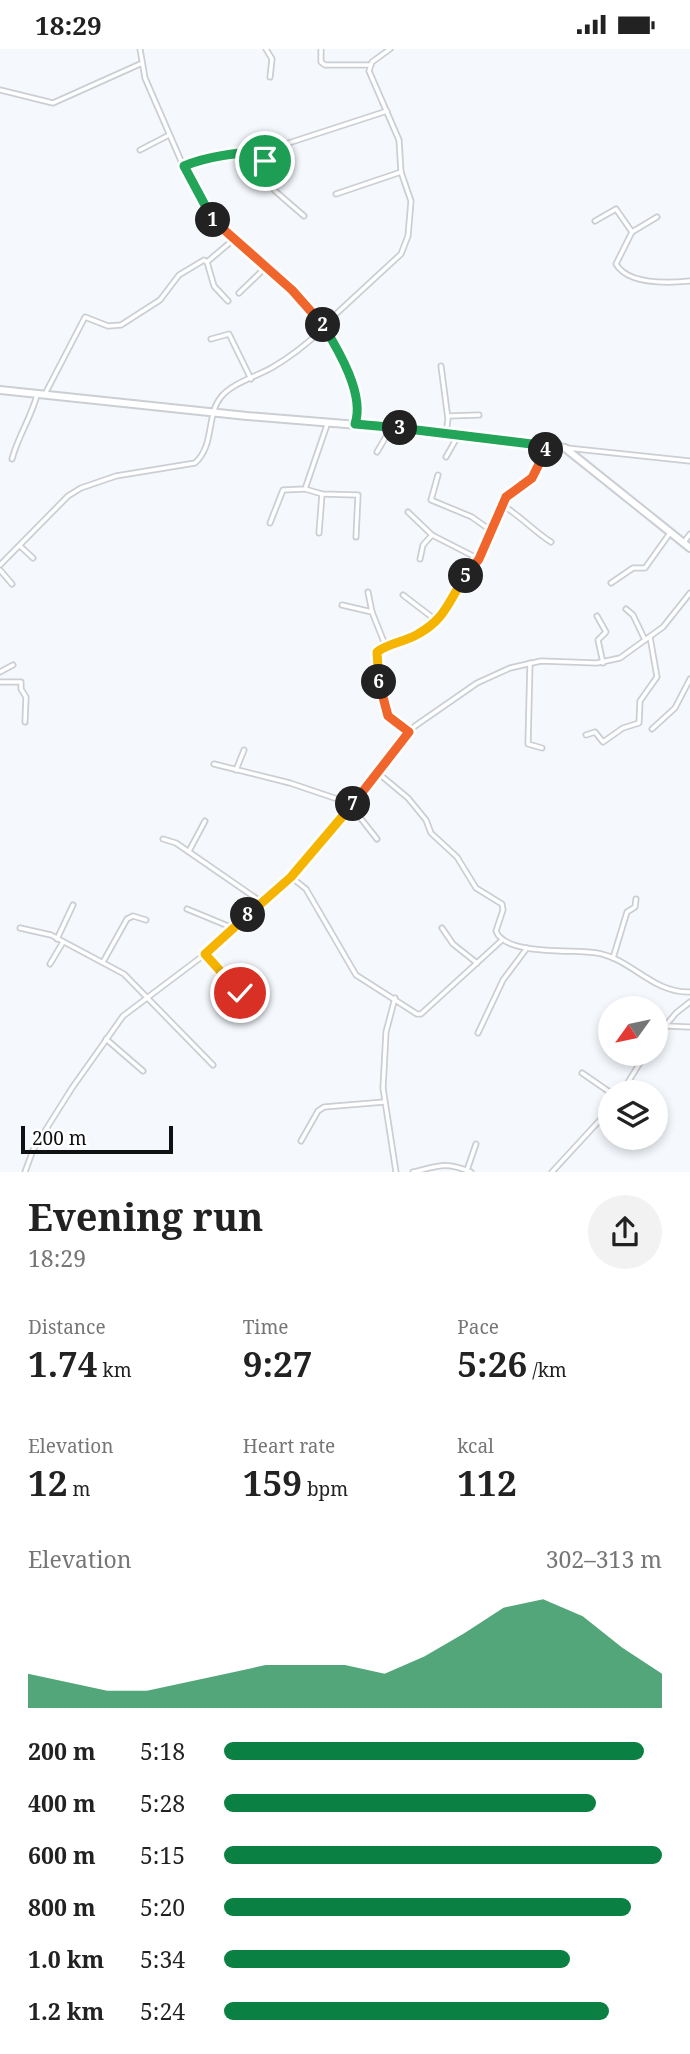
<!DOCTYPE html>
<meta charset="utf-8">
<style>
body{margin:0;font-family:"Noto Serif",serif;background:#f2f2f2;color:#222;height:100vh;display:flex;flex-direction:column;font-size:26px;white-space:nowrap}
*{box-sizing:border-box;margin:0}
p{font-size:23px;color:#767676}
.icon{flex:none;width:38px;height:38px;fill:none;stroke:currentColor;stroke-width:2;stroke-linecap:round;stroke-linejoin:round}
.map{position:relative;height:1123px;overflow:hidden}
.sheet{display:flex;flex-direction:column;background:#fff;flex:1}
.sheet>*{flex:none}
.needle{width:46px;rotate:237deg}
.controls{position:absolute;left:598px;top:947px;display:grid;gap:14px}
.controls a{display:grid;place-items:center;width:70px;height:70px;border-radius:50%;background:#fff;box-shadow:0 4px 10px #0003;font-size:35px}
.scale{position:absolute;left:21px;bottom:18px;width:152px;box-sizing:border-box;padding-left:7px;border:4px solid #0e1011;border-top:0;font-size:19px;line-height:24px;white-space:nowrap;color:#0e1011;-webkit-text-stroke:5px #fff;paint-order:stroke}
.pin{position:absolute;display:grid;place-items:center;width:60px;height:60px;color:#fff;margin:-30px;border:4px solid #fff;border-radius:50%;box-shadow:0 2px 7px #0007}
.km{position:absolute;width:35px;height:35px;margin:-18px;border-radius:50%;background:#222;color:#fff;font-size:19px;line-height:35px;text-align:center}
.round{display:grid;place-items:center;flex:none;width:74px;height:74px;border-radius:37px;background:#f2f2f2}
.summary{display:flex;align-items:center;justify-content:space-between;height:119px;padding:0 28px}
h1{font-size:38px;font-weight:700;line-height:52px}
.figures{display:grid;grid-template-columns:repeat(3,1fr);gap:10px;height:119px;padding:7px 28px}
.figures div{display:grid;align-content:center}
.figures b{font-size:35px;font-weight:700}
.figures small{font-size:19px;font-weight:400}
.figures p{font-size:19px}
.chart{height:196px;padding:14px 28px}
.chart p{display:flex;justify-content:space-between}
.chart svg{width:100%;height:126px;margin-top:7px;fill:#0b8043;opacity:.7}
ul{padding:0 28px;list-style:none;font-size:23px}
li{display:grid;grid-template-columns:112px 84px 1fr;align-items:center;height:52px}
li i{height:18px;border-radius:9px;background:#0b8043}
.status{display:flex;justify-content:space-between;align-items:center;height:49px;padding:0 35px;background:#fff;direction:ltr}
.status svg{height:19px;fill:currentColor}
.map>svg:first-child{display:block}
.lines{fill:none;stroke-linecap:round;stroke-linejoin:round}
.street-casing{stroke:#cbced3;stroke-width:7}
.primary-casing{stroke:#cbced3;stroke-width:10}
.street{stroke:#fff;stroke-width:3.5}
.primary{stroke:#fff;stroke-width:6}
.split-1-casing{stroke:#fff;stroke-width:14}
.split-2-casing{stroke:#fff;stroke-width:14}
.split-3-casing{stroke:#fff;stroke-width:14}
.split-4-casing{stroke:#fff;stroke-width:14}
.split-5-casing{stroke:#fff;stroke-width:14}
.split-6-casing{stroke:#fff;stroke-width:14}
.split-7-casing{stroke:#fff;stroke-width:14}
.split-8-casing{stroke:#fff;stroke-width:14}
.split-9-casing{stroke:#fff;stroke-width:14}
.split-1{stroke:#22a559;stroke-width:9}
.split-2{stroke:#f0652b;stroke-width:9}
.split-3{stroke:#22a559;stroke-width:9}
.split-4{stroke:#22a559;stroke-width:9}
.split-5{stroke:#f0652b;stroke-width:9}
.split-6{stroke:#f5b400;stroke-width:9}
.split-7{stroke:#f0652b;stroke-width:9}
.split-8{stroke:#f5b400;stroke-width:9}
.split-9{stroke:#f5b400;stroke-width:9}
</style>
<div class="status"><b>18:29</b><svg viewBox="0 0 49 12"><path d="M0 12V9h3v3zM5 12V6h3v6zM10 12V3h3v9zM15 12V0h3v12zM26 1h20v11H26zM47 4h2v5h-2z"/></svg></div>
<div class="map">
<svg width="690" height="1123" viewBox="0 0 690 1123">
<rect width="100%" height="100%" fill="#f5f9fd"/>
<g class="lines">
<g class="street-casing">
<g id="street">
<path d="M 140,0 L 145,29 L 195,144 L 215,174 L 292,241 L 323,277 L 356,344 L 360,362 L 355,375"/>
<path d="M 266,0 L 272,10 L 270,28"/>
<path d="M 321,0 L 321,13 L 325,16 L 370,16"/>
<path d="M 0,41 L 53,54 L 140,15"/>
<path d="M 140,101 L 169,86"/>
<path d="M 264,102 L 274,141 L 304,167"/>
<path d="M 184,118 L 215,108 L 264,102 L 387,62"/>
<path d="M 336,145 L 401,123"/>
<path d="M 595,172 L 616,160 L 632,183 L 616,215 C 628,236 669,234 690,232"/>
<path d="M 632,183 L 657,168"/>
<path d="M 239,244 L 266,218"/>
<path d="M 228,252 L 214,237 L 207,213 L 233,191"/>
<path d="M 323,277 L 401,205 L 408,187 L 411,152 L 401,123 L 399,91 L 369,22 L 372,13 L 390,0"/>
<path d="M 211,290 L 229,285 L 251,330"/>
<path d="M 441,317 L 448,370 L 446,384"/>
<path d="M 45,345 L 85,268 L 108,277 L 121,276 L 160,251 L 179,226 L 204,211 L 207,213"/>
<path d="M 448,367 L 479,366"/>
<path d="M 567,399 L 690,412"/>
<path d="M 377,403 L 391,379"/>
<path d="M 446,408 L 459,385"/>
<path d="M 12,410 C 18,387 31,369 37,346"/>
<path d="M 438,426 L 431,451 L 472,468 L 490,481"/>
<path d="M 305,440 L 322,445 L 358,446 L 356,488"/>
<path d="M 502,456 C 521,467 532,481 551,493"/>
<path d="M 408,463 L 432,486"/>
<path d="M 270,474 L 283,441 L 305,440 L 328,373"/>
<path d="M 319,484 L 322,445"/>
<path d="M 684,493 L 690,485"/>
<path d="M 20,497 L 33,509"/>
<path d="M 420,510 L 423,496 L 432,486 L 479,510"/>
<path d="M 0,516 L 68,447 L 81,439 L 116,427 L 195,414 C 215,396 206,366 221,348 C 232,334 258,327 273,318 C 292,307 309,293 324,279"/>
<path d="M 0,521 L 12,535"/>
<path d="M 611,534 L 633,519 L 645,519 L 670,484"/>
<path d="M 368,543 L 372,563"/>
<path d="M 403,546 L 437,572"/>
<path d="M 342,556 L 372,563 L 386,598"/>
<path d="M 626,560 L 633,566 L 645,591"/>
<path d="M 597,567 L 606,583 L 598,591 L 603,614"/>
<path d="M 530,614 L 528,695 L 542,699"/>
<path d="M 0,623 L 13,616"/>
<path d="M 0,633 L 21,633 L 21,640 L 26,648 L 25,673"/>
<path d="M 652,680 L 675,659 L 690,630"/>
<path d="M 409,683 C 382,665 375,638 376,606 L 381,600 L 418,586 L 448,560 L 458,537 L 479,510 L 506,448 L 534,426 L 548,397"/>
<path d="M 586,686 L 595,683 L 603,693 L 623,679 L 639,674 L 640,652 L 657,628 L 650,588"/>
<path d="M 214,715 L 290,734 L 352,755"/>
<path d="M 236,721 L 244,701"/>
<path d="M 378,724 L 408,749 L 426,771 L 431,784 L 457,808 L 476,839 L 502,855 L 503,861 L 496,882 C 505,907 574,900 597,904 C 632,910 652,944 690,943"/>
<path d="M 351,757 L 377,790"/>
<path d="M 163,790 L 176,794 L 263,854"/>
<path d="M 189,802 L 205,772"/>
<path d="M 291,828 L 306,840 L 356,926 L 417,965 L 421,965 L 502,891"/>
<path d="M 187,860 L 233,879"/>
<path d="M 20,879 L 51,886 L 124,925 L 213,1016"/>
<path d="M 442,879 L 453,895 L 477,914"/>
<path d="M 57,890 L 73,856"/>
<path d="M 205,905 L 240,945 L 221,963"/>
<path d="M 613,909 L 627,863 L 635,858 L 636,850"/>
<path d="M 103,913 L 127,870 L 133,867 L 146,871"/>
<path d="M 50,915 L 63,893"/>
<path d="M 395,949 L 386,983 L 383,1039 L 396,1123"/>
<path d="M 666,977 L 690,978"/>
<path d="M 478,984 L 503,931 L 527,899"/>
<path d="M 656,988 L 676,964 L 690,953"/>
<path d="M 106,990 L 143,1022"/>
<path d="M 582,1024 L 611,1044"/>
<path d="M 622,1043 L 646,1004"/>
<path d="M 301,1092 L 318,1062 L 324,1058 L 384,1053"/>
<path d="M 467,1121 L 476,1095"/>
<path d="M 25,1123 L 33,1101 L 72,1039 L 123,967 L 200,909 L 291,828 L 415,677 L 477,634 L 510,619 L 541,612 L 597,614 L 620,609 L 663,578 L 690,544"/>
<path d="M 413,1123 C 439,1117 444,1112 471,1123"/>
<path d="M 552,1123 L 611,1059"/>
</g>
</g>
<g class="primary-casing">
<path id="primary" d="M 0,341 L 247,367 L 431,382 L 565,399 L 690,499"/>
</g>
<use href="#street" class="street"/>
<use href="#primary" class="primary"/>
</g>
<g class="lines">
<g class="split-1-casing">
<path id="split-1" d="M 213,171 L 184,117 C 208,107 237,104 264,102 L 265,112"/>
</g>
<g class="split-2-casing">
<path id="split-2" d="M 213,171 L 292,241 L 323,276"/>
</g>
<g class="split-3-casing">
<path id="split-3" d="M 323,276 C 339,302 365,346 355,375 L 400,379"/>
</g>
<g class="split-4-casing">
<path id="split-4" d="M 400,379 L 548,397 L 546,401"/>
</g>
<g class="split-5-casing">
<path id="split-5" d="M 466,527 L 479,510 L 506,448 L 532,429 L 546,401"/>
</g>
<g class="split-6-casing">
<path id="split-6" d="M 379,633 L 377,603 C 389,594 405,593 418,585 C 447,569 448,551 466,527"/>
</g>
<g class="split-7-casing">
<path id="split-7" d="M 353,755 L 409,683 L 388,667 L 379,633"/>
</g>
<g class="split-8-casing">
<path id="split-8" d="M 248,866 L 291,828 L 353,755"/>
</g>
<g class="split-9-casing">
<path id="split-9" d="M 240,944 L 205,905 L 248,866"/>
</g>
<use href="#split-1" class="split-1"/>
<use href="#split-2" class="split-2"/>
<use href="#split-3" class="split-3"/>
<use href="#split-4" class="split-4"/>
<use href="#split-5" class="split-5"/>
<use href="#split-6" class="split-6"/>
<use href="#split-7" class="split-7"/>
<use href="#split-8" class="split-8"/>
<use href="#split-9" class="split-9"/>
</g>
</svg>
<div class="controls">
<a><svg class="needle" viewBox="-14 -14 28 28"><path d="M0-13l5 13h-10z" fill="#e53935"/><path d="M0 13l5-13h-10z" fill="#767676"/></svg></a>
<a><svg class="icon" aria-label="layers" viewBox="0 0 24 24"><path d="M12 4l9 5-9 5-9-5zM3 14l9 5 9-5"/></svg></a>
</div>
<div class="scale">200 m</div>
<div class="pin" style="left:265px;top:112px;background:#1e9e55"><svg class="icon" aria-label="arrive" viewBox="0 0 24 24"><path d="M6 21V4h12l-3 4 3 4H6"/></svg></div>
<div class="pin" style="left:240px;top:944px;background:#d93025"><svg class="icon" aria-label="check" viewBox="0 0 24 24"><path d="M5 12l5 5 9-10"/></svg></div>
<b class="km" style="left:213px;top:171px">1</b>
<b class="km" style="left:323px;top:276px">2</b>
<b class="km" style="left:400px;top:379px">3</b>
<b class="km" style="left:546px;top:401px">4</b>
<b class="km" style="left:466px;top:527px">5</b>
<b class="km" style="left:379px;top:633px">6</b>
<b class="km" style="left:353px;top:755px">7</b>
<b class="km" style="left:248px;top:866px">8</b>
</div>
<section class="sheet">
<div class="summary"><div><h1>Evening run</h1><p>18:29</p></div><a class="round"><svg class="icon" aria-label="share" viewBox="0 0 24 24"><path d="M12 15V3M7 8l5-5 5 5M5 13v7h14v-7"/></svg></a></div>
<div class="figures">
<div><p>Distance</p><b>1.74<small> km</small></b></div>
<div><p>Time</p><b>9:27</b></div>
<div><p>Pace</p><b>5:26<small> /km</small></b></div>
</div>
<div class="figures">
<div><p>Elevation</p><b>12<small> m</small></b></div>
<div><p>Heart rate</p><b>159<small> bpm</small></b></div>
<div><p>kcal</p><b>112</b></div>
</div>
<div class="chart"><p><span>Elevation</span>302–313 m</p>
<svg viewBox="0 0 160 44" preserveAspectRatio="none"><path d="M0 44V32L10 35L20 38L30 38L40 35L50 32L60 29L70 29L80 29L90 32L100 26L110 18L120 9L130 6L140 12L150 23L160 32V44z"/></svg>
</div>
<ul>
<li><b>200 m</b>5:18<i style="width:96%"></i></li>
<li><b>400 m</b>5:28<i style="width:85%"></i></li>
<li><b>600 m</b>5:15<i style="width:100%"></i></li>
<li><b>800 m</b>5:20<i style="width:93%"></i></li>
<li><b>1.0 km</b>5:34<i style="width:79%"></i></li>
<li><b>1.2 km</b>5:24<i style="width:88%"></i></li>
</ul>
</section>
